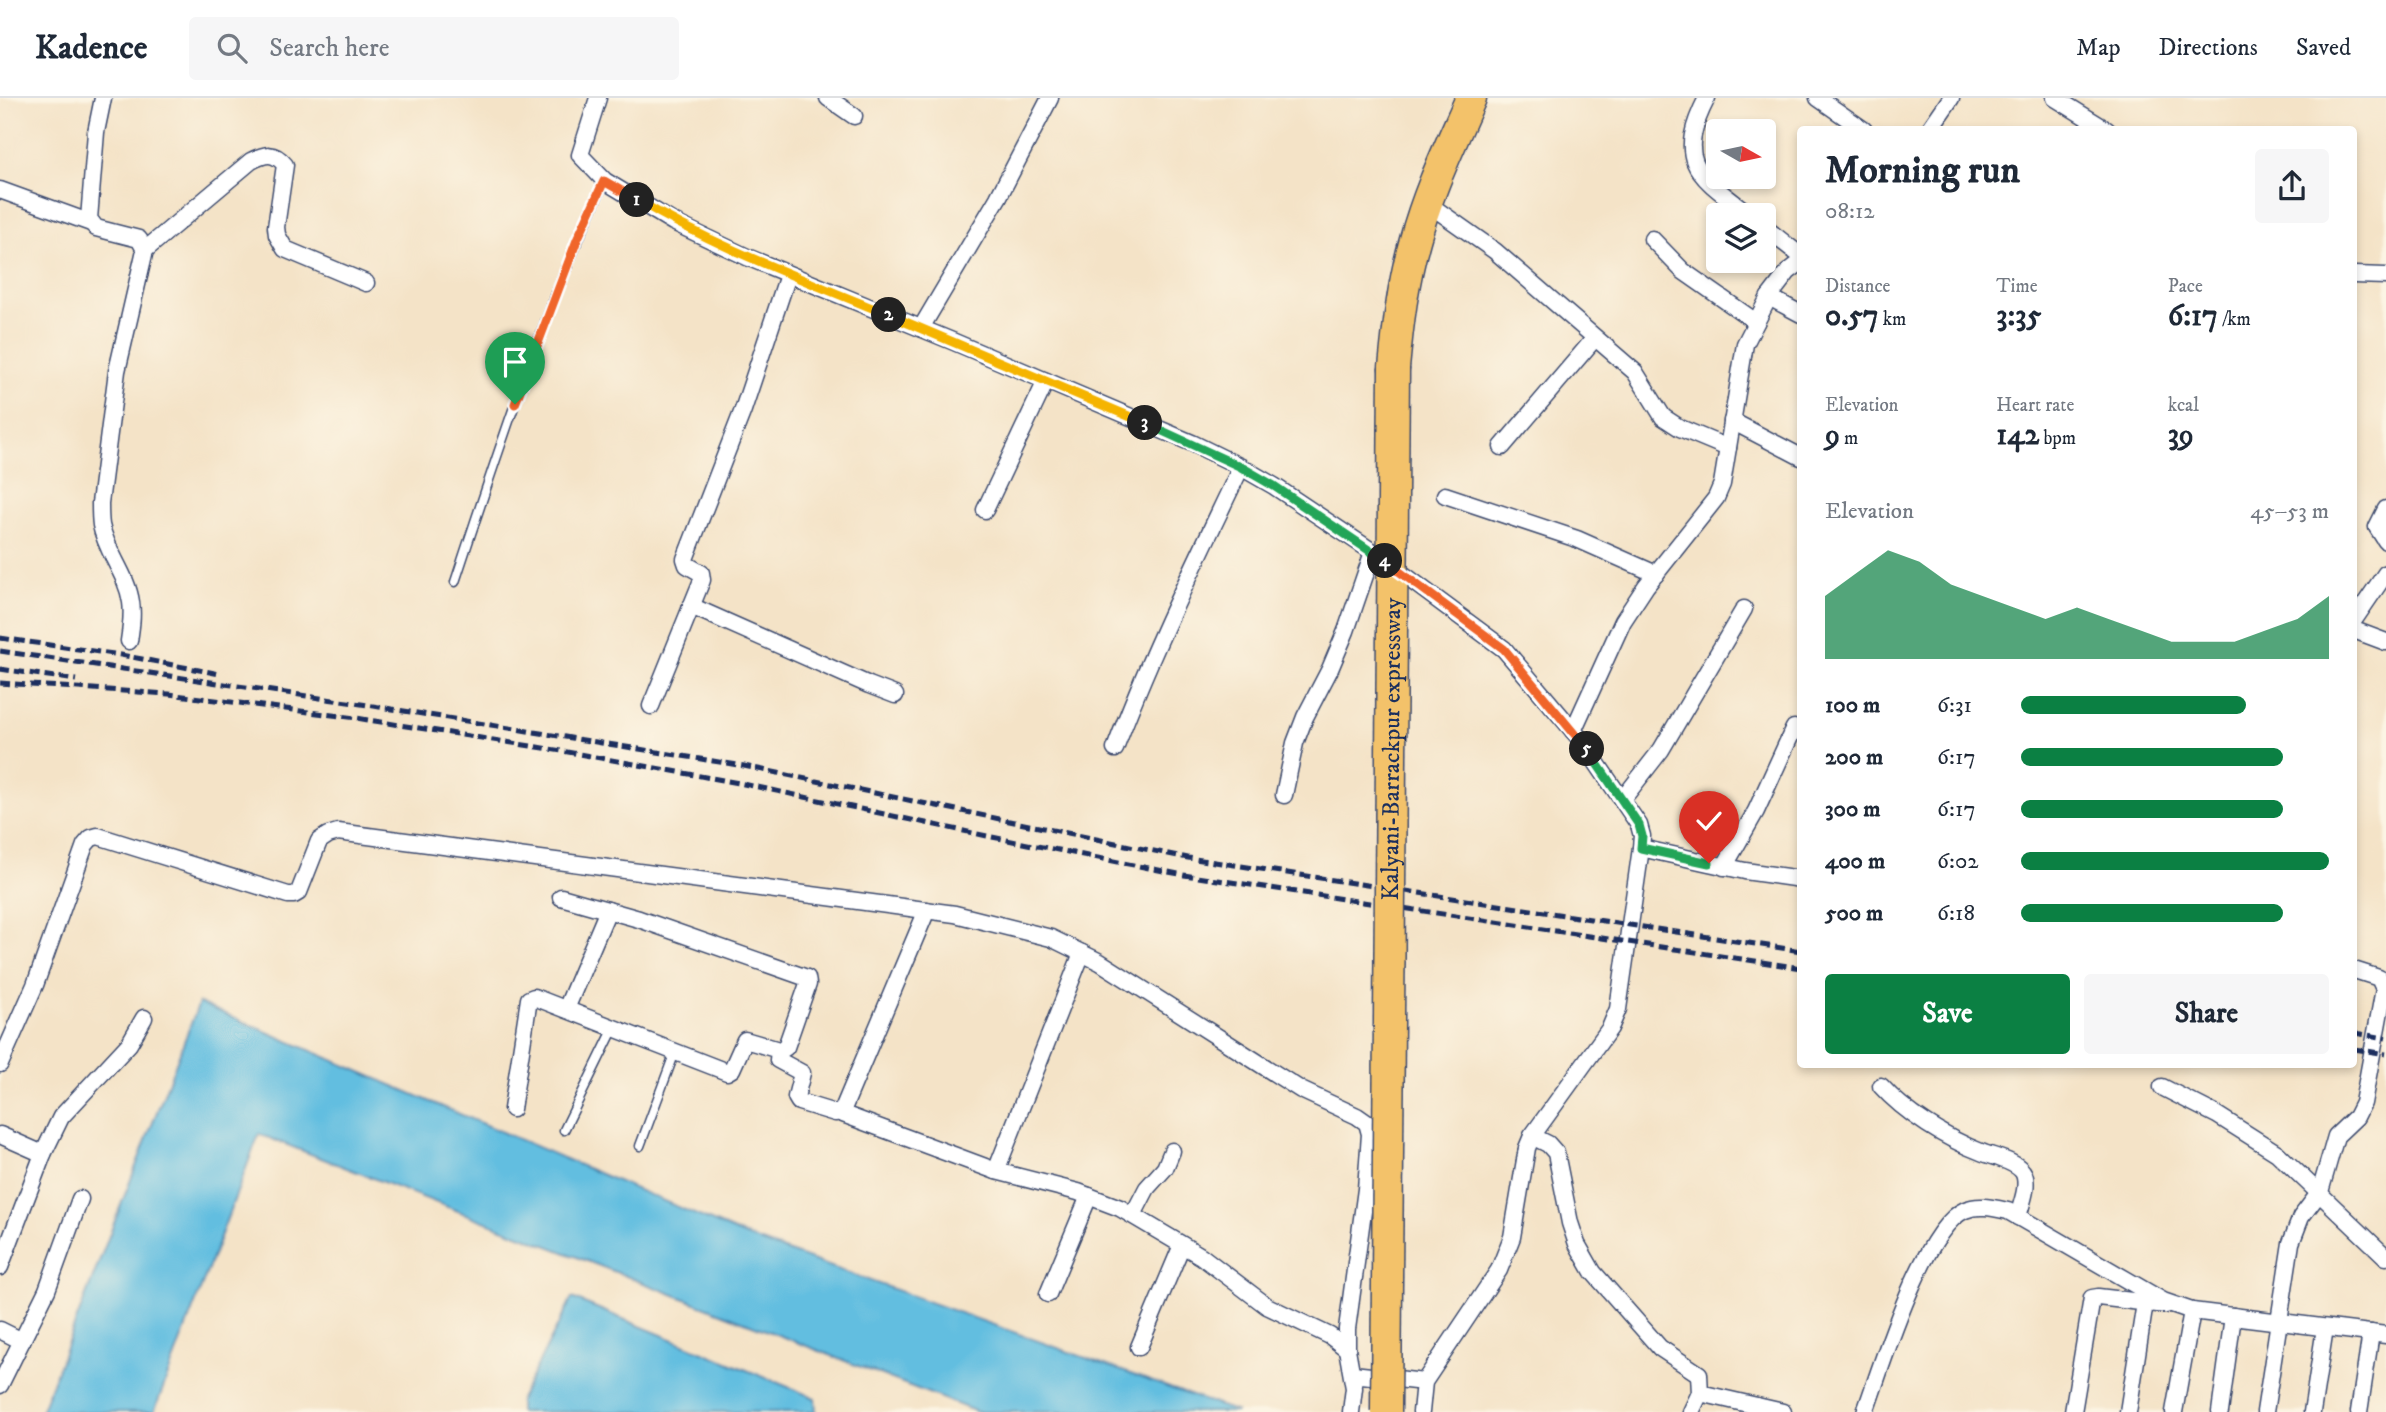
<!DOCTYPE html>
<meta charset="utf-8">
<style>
body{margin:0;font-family:"IM FELL DW Pica",serif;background:#f6f6f7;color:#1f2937;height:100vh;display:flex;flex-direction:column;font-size:26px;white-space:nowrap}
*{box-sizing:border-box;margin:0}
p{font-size:23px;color:#747a83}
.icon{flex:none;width:38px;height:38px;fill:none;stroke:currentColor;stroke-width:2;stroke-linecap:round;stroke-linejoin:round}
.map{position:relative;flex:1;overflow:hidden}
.panel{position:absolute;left:1797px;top:28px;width:560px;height:942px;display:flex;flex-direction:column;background:#fff;border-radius:7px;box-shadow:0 4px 10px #0003}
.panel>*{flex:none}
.needle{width:46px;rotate:99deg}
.buttons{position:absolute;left:1706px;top:21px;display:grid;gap:14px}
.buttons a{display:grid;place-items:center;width:70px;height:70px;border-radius:7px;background:#fff;box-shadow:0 4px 10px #0003;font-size:35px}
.pin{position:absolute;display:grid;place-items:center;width:60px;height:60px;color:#fff;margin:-72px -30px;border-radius:50% 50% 50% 0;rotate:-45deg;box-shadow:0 0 7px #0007}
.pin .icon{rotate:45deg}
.km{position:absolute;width:35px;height:35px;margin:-18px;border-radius:50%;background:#222;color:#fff;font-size:19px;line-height:35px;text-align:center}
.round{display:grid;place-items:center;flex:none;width:74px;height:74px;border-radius:7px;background:#f6f6f7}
.headline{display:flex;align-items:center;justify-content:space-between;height:119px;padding:0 28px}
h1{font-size:38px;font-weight:700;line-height:52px}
.figures{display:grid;grid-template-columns:repeat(3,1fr);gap:10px;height:119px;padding:7px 28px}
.figures div{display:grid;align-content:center}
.figures b{font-size:30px;font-weight:700}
.figures small{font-size:19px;font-weight:400}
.figures p{font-size:19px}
.chart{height:196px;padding:14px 28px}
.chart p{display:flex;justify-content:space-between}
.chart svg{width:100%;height:126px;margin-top:7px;fill:#0b8043;opacity:.7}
.cta{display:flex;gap:14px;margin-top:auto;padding:14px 28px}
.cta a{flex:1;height:80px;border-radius:7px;background:#0b8043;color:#fff;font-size:28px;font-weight:700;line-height:80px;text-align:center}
.cta a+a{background:#f6f6f7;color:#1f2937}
ul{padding:0 28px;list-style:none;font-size:23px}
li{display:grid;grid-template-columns:112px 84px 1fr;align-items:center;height:52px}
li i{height:18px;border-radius:9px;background:#0b8043}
header{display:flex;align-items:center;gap:42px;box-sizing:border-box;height:98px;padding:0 35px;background:#fff;border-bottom:2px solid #e0e1e3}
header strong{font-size:33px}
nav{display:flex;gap:38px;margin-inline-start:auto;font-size:24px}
.search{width:490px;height:63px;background:#f6f6f7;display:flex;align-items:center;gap:18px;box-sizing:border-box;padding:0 24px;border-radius:7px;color:#747a83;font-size:26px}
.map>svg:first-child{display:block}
.water{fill:#62bee0;stroke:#3e769f;stroke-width:2}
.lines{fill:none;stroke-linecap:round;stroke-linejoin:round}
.lane-casing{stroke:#3c4a6e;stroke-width:11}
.street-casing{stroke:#3c4a6e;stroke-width:19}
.highway-casing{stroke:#3c4a6e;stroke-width:33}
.lane{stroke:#fff;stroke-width:8}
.street{stroke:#fff;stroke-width:16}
.highway{stroke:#f3c26a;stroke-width:30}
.rail{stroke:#1b2f5e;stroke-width:5;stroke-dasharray:10 5;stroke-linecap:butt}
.highway-bridge-casing{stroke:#3c4a6e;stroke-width:33;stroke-linecap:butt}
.highway-bridge{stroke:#f3c26a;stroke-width:30}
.split-1-casing{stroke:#fff;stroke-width:14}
.split-2-casing{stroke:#fff;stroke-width:14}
.split-3-casing{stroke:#fff;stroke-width:14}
.split-4-casing{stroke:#fff;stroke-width:14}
.split-5-casing{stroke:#fff;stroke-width:14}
.split-6-casing{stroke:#fff;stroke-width:14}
.split-1{stroke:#f0652b;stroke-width:9}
.split-2{stroke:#f5b400;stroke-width:9}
.split-3{stroke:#f5b400;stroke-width:9}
.split-4{stroke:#22a559;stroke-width:9}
.split-5{stroke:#f0652b;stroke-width:9}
.split-6{stroke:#22a559;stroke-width:9}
.labels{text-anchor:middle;stroke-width:6;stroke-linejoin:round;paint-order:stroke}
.street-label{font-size:24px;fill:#1b2f5e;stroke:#fcf5e5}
</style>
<header>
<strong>Kadence</strong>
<div class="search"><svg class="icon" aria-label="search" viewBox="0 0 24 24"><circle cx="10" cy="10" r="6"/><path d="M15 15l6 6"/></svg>Search here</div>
<nav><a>Map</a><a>Directions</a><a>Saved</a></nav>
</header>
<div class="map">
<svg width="2386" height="1314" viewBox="0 0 2386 1314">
<rect width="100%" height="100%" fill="#fcf5e5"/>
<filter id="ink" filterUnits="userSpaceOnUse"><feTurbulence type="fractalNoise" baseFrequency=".0143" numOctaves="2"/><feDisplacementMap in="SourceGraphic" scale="14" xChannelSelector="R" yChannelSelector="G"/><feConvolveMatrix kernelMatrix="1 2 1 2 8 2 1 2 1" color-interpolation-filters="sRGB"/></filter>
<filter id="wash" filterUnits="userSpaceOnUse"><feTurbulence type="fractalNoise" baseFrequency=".00686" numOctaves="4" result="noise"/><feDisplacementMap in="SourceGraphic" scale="28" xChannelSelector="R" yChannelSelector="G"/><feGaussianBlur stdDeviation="1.57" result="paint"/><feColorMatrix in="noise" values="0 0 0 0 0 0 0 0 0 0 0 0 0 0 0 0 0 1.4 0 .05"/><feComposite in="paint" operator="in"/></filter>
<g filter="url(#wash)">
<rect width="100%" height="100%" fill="#f4e3c7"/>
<g class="water">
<path d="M 199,905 L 753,1141 L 1237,1314 L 977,1314 L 259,1036 L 154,1314 L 41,1314 Z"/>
<path d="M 572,1200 L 815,1300 L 816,1314 L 519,1314 L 519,1303 Z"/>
</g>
</g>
<g filter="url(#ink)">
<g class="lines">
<g class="lane-casing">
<g id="lane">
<path d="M 455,484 C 500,348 544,212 605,83"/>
<path d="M 564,1032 L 614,930"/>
<path d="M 640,1048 L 675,954"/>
</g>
</g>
<g class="street-casing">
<g id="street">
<path d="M 103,0 L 96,34 L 89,121 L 96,130 L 139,141 L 145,152 L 117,273 L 100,405 C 100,412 100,420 101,427 C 106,454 127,476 131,504 C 133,517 131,530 129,543"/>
<path d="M 598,0 L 580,57 L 605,83 L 673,124 L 747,159 L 952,243 L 1192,345 L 1241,369 L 1274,388 L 1373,454 L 1504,551 L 1581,642 L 1639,727 L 1642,738 L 1641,750 L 1618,911 L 1610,930 L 1532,1038 L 1527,1050 L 1512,1139 L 1499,1172 L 1424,1284 L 1421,1314"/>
<path d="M 828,0 L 854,18"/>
<path d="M 1707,0 C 1673,66 1700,78 1750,117"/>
<path d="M 1818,0 L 1864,32"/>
<path d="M 2055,0 L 2107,32"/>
<path d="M 1929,32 L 1951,0"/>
<path d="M 0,92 L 91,125"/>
<path d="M 1427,105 L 1495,153 L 1635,274 L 1663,319 L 1680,330 L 1728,350"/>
<path d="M 1764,129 L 1801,158"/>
<path d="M 1652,141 L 1683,173 L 1756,224"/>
<path d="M 145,152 L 251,63 C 265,56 274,53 285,67 L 276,129 L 277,137 L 285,151 L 366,185"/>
<path d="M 2354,177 L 2386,178"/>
<path d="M 1769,199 L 1801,216"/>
<path d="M 921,230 L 998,100 L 1050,0"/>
<path d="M 1732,323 L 1801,359"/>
<path d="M 1502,349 L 1595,240"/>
<path d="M 1445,397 L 1577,441 L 1656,476"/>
<path d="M 2386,411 L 2377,429 L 2386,443"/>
<path d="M 985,412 L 1046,283"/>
<path d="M 691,508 L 869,587 L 895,597"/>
<path d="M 2354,522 L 2386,475"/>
<path d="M 2354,532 L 2386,544"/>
<path d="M 651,608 L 702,482 L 701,475 L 687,467 L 685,461 L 743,312 L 788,177"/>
<path d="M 1573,633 L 1623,523 L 1646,488 L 1716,400 L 1722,386 L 1745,246 L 1769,199 L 1788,174 L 1801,164"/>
<path d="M 1115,651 C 1151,554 1197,462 1241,369"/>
<path d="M 1284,697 L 1295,645 L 1305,619 L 1330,571 L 1346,533 L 1373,454"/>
<path d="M 1622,702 L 1661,652 L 1744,511"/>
<path d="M 1641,750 L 1745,773 L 1801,781"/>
<path d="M 1724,769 L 1756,713 L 1794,630"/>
<path d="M 561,799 L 639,821 L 807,880 L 808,886 L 786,949 L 780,953"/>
<path d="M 927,812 L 843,1011 L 843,1016 L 996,1073 L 1078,1094 L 1120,1110 L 1201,1158 L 1267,1208 L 1330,1238 L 1347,1251"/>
<path d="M 566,911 L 608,812"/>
<path d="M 0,966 L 35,887 L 85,747 L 91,740 L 98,738 L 288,797 L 294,797 L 299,794 L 319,743 L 328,737 L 338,734 L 955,816 L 1051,840 L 1100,864 L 1301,992 L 1357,1018 L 1367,1025 L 1370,1036 L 1366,1091 L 1347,1231 L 1347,1251 L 1354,1290 L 1351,1314"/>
<path d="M 1881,988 C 1905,1015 1947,1041 1981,1054 C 1993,1059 2018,1063 2024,1076 C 2029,1089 2021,1106 2018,1119"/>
<path d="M 2162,989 L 2217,1017 L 2277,1055 L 2386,1159"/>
<path d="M 512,1011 L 529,901 L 534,899 L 727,974 L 732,971 L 745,942 L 779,952 L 778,962 L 802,975 L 796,999 L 799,1004 L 835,1015 L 843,1014"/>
<path d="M 0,1037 L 43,1056"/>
<path d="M 1532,1038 L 1548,1046 L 1556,1055 L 1570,1125 L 1577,1146 L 1593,1174 L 1660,1250 L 1699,1276 L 1700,1295 L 1691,1314"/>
<path d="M 996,1073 L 1082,855"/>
<path d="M 1133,1117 L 1147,1090 L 1165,1070 L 1172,1053"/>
<path d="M 0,1169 L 43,1056 L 61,1019 L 129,946 L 144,920"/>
<path d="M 1048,1196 L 1089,1098"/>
<path d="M 0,1232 L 22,1243"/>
<path d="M 1139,1249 L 1182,1147"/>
<path d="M 1353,1276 L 1424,1284"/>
<path d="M 0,1287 L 47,1192 L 80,1101"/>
<path d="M 1700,1295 L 1783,1314"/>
<path d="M 1865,1314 C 1881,1270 1923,1130 1965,1112 C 1978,1106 1994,1110 2008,1113 L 2163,1203 L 2192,1213 L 2386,1237"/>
<path d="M 2073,1314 L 2092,1200 L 2098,1199 L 2166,1207"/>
<path d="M 2128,1314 L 2145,1205"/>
<path d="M 2174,1314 L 2192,1213"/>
<path d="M 2220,1314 L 2233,1218"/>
<path d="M 2265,1314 L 2291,1145 L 2301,1119 L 2320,1094 L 2336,1038 L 2356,1019 L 2363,1005 L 2384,891 L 2379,880 L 2354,872"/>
<path d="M 2312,1314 L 2325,1230"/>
<path d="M 2359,1314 L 2371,1235"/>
</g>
</g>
<g class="highway-casing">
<path id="highway" d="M 1394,270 C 1398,227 1403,184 1415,142 C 1428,93 1451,46 1471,0"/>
</g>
<use href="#lane" class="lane"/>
<use href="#street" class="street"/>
<use href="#highway" class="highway"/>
<g class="rail">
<path d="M 0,540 L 121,557 L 220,576"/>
<path d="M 0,553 L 361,606 L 744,668 L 1188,760 L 1801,853"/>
<path d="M 0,571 L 76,582"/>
<path d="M 0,585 L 169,596 L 356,620 L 562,653 L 739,685 L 987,738 L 1184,777 L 1801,870"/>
<path d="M 2354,935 L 2386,940"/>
<path d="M 2354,951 L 2386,956"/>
</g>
<g class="highway-bridge-casing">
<g id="highway-bridge">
<path id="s1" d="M 1386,1314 L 1394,270"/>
</g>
</g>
<use href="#highway-bridge" class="highway-bridge"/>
</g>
</g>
<g class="lines" filter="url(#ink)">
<g class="split-1-casing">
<path id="split-1" d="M 515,306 L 577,142 L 604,83 L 637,102"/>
</g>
<g class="split-2-casing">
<path id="split-2" d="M 637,102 C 717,150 803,181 889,217"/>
</g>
<g class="split-3-casing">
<path id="split-3" d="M 889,217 L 1145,325"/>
</g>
<g class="split-4-casing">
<path id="split-4" d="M 1145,325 L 1241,369 L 1274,388 L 1385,463"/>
</g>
<g class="split-5-casing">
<path id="split-5" d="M 1385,463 L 1504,551 L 1587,651"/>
</g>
<g class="split-6-casing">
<path id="split-6" d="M 1587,651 L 1639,727 L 1642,738 L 1641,750 L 1709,765"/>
</g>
<use href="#split-1" class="split-1"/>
<use href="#split-2" class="split-2"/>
<use href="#split-3" class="split-3"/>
<use href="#split-4" class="split-4"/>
<use href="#split-5" class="split-5"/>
<use href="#split-6" class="split-6"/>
</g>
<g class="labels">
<g class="street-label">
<text dy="8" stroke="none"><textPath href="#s1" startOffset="663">Kalyani-Barrackpur expressway</textPath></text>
</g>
</g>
</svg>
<div class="buttons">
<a><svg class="needle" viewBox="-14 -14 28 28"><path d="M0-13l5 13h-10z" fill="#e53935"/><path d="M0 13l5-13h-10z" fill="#747a83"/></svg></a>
<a><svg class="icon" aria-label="layers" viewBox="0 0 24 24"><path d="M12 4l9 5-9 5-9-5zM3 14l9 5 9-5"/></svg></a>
</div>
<div class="pin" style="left:515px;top:306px;background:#1e9e55"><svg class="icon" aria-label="arrive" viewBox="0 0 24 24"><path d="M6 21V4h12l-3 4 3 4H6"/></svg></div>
<div class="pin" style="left:1709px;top:765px;background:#d93025"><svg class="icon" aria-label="check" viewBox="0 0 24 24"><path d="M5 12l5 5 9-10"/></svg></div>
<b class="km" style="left:637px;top:102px">1</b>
<b class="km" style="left:889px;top:217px">2</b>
<b class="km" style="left:1145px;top:325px">3</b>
<b class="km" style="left:1385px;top:463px">4</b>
<b class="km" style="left:1587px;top:651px">5</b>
<section class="panel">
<div class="headline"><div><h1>Morning run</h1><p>08:12</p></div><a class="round"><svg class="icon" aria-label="share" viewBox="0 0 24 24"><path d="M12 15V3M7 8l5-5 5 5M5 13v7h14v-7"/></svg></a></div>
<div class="figures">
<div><p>Distance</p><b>0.57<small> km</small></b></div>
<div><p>Time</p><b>3:35</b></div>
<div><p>Pace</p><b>6:17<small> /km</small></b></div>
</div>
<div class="figures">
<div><p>Elevation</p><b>9<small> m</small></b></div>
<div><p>Heart rate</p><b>142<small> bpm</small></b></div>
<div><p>kcal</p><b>39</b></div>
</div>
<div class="chart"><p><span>Elevation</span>45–53 m</p>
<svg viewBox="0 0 160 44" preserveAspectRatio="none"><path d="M0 44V22L10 14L20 6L30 10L40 18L50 22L60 26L70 30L80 26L90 30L100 34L110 38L120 38L130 38L140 34L150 30L160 22V44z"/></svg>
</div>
<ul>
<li><b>100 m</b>6:31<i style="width:73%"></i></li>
<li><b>200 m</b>6:17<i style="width:85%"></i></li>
<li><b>300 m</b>6:17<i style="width:85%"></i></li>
<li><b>400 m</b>6:02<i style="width:100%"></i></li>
<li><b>500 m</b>6:18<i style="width:85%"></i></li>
</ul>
<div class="cta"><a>Save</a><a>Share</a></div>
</section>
</div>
